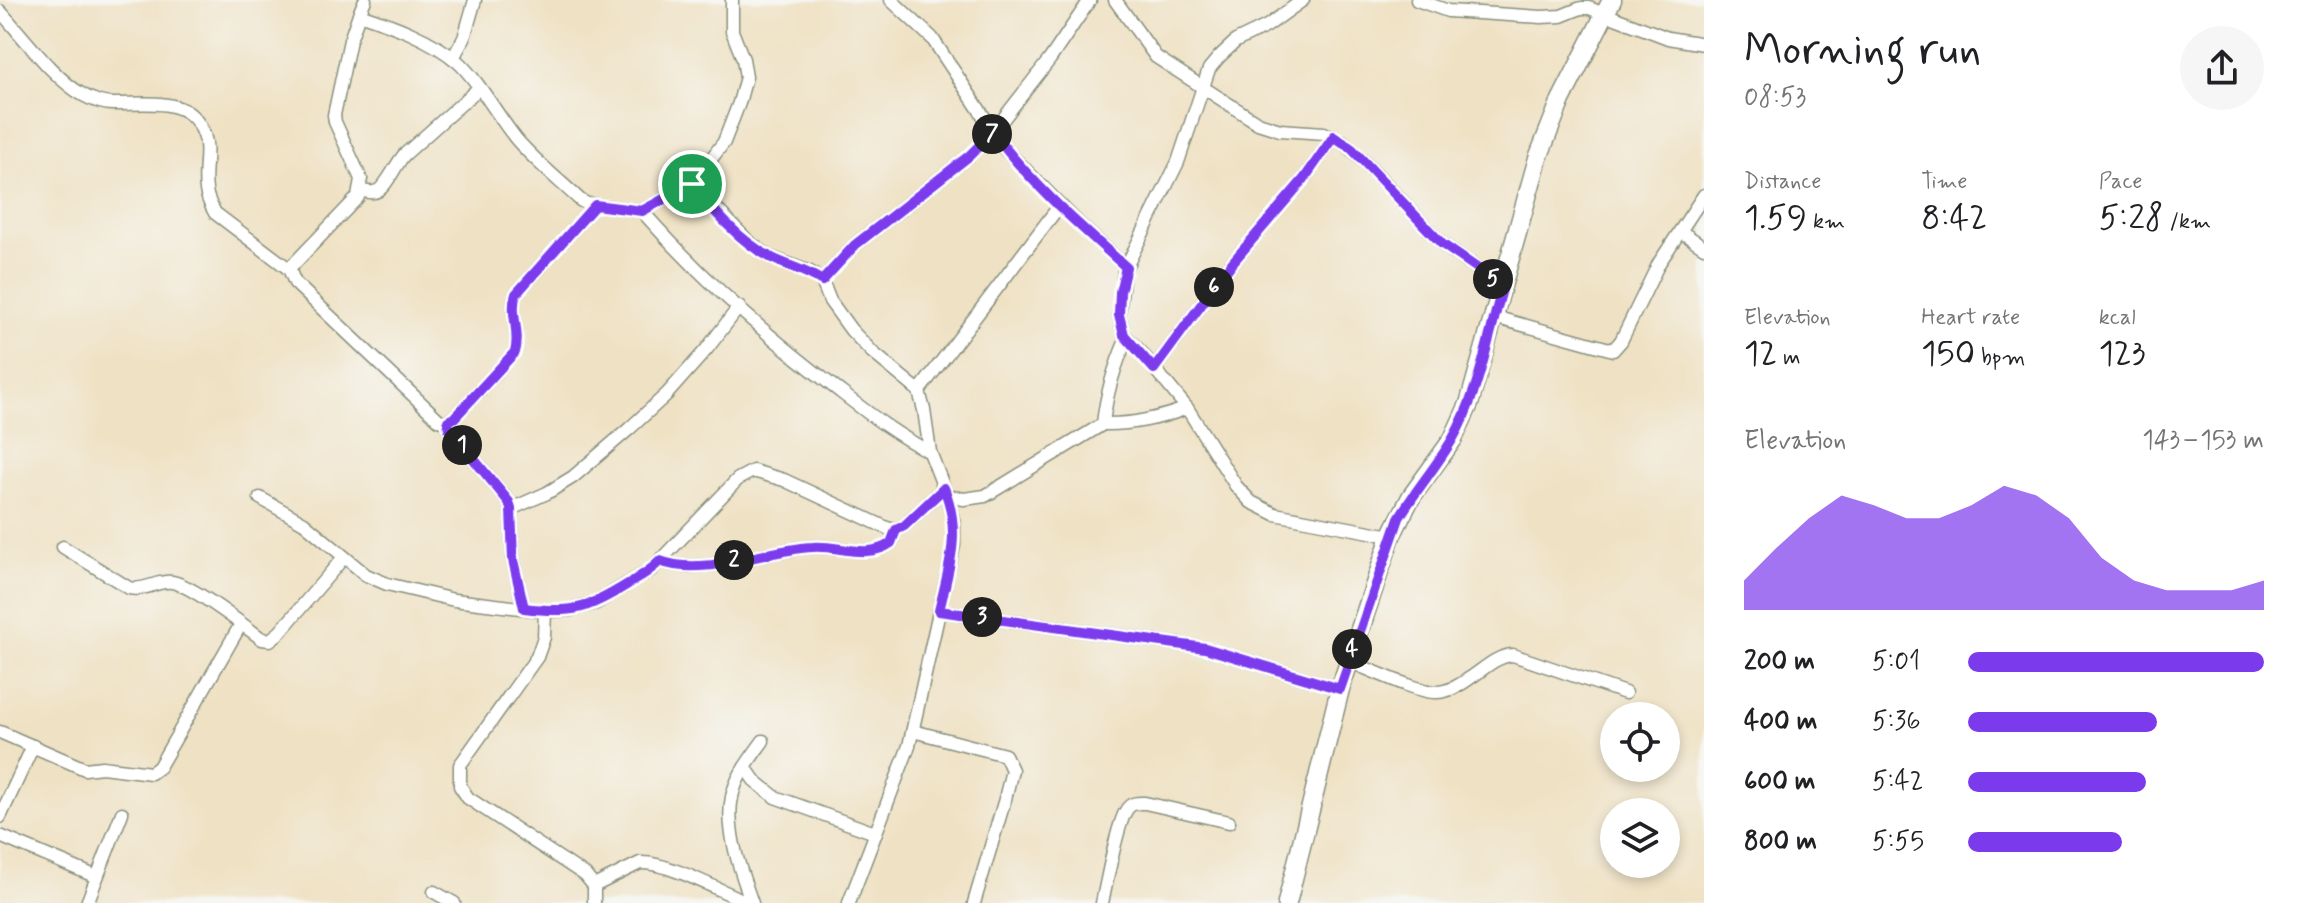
<!DOCTYPE html>
<meta charset="utf-8">
<style>
body{margin:0;font-family:Mynerve,sans-serif;background:#f6f6f6;color:#202124;height:100vh;display:flex;flex-direction:column;font-size:30px;white-space:nowrap}
*{box-sizing:border-box;margin:0}
p{font-size:26px;color:#757577}
.icon{flex:none;width:44px;height:44px;fill:none;stroke:currentColor;stroke-width:2;stroke-linecap:round;stroke-linejoin:round}
.map{position:relative;flex:1;overflow:hidden}
.details{display:flex;flex-direction:column;background:#fff;width:600px}
.details>*{flex:none}
.buttons{position:absolute;left:1600px;top:702px;display:grid;gap:16px}
.buttons a{display:grid;place-items:center;width:80px;height:80px;border-radius:50%;background:#fff;box-shadow:0 4px 12px #0003;font-size:40px}
.pin{position:absolute;display:grid;place-items:center;width:68px;height:68px;color:#fff;margin:-34px;border:4px solid #fff;border-radius:50%;box-shadow:0 2px 8px #0007}
.km{position:absolute;width:40px;height:40px;margin:-20px;border-radius:50%;background:#222;color:#fff;font-size:22px;line-height:40px;text-align:center}
.round{display:grid;place-items:center;flex:none;width:84px;height:84px;border-radius:42px;background:#f6f6f6}
.headline{display:flex;align-items:center;justify-content:space-between;height:136px;padding:0 40px}
h1{font-size:44px;font-weight:600;line-height:60px}
.metrics{display:grid;grid-template-columns:repeat(3,1fr);gap:12px;height:136px;padding:8px 40px}
.metrics div{display:grid;align-content:center}
.metrics b{font-size:34px;font-weight:600}
.metrics small{font-size:22px;font-weight:400}
.metrics p{font-size:22px}
.chart{height:224px;padding:16px 40px}
.chart p{display:flex;justify-content:space-between}
.chart svg{width:100%;height:144px;margin-top:8px;fill:#7c3aed;opacity:.7}
ul{padding:0 40px;list-style:none;font-size:26px}
li{display:grid;grid-template-columns:128px 96px 1fr;align-items:center;height:60px}
li i{height:20px;border-radius:10px;background:#7c3aed}
main{display:flex;flex:1;min-height:0}
.map>svg:first-child{display:block}
.lines{fill:none;stroke-linecap:round;stroke-linejoin:round}
.minor-casing{stroke:#878f7c;stroke-width:15}
.secondary-casing{stroke:#878f7c;stroke-width:21}
.minor{stroke:#fff;stroke-width:12}
.secondary{stroke:#fff;stroke-width:18}
.route-casing{stroke:#fff;stroke-width:16}
.route{stroke:#7c3aed;stroke-width:10}
</style>
<main>
<div class="map">
<svg width="1704" height="903" viewBox="0 0 1704 903">
<rect width="100%" height="100%" fill="#f6f6f2"/>
<filter id="ink" filterUnits="userSpaceOnUse"><feTurbulence type="fractalNoise" baseFrequency=".0125" numOctaves="2"/><feDisplacementMap in="SourceGraphic" scale="16" xChannelSelector="R" yChannelSelector="G"/><feConvolveMatrix kernelMatrix="1 2 1 2 8 2 1 2 1" color-interpolation-filters="sRGB"/></filter>
<filter id="wash" filterUnits="userSpaceOnUse"><feTurbulence type="fractalNoise" baseFrequency=".006" numOctaves="4" result="noise"/><feDisplacementMap in="SourceGraphic" scale="32" xChannelSelector="R" yChannelSelector="G"/><feGaussianBlur stdDeviation="1.8" result="paint"/><feColorMatrix in="noise" values="0 0 0 0 0 0 0 0 0 0 0 0 0 0 0 0 0 1.4 0 .05"/><feComposite in="paint" operator="in"/></filter>
<g filter="url(#wash)">
<rect width="100%" height="100%" fill="#efe1c3"/>
</g>
<g filter="url(#ink)">
<g class="lines">
<g class="minor-casing">
<g id="minor">
<path d="M 365,0 L 359,14 C 393,25 431,39 458,62 C 479,81 498,117 517,140 C 536,162 559,180 580,200 L 587,204 L 642,211 L 692,184 L 724,142 L 739,103 L 746,77 L 743,59 L 732,31 L 732,0"/>
<path d="M 891,0 L 932,38 L 1006,150 L 1080,225 L 1126,267"/>
<path d="M 1115,0 L 1156,57 L 1258,123 L 1280,130 L 1324,133 L 1342,141 L 1369,166 L 1442,244 L 1503,286"/>
<path d="M 1303,0 L 1267,26 L 1236,41 L 1219,57 L 1209,69 L 1178,162 L 1124,271 L 1119,315 L 1124,335 L 1140,351 L 1187,408 L 1236,486 L 1251,502 L 1275,514 L 1391,536"/>
<path d="M 1417,0 L 1448,11 L 1541,17 L 1561,16 L 1581,8 L 1589,8 L 1668,38 L 1704,44"/>
<path d="M 0,11 C 23,36 54,79 83,95 C 90,99 103,104 112,104 C 136,105 177,97 195,119 C 215,143 202,163 206,190 C 207,198 211,206 215,213 L 289,269"/>
<path d="M 359,14 L 350,40 L 334,115 L 335,122 L 361,179 L 358,197 L 289,269 L 295,283 L 439,420 L 444,422 L 454,418 L 515,352 C 521,332 509,313 516,294 L 595,205"/>
<path d="M 453,58 L 464,38 L 475,0"/>
<path d="M 692,184 L 749,242 L 770,257 L 810,272 L 822,281 L 830,301 L 851,330 L 872,352 L 919,391 L 924,410 L 930,452 L 947,496 L 954,523 L 954,545 L 909,746 L 849,903"/>
<path d="M 360,190 C 364,191 369,193 374,192 C 385,191 395,165 404,155 L 479,88"/>
<path d="M 642,211 C 700,277 768,337 838,390 C 868,413 896,435 930,452"/>
<path d="M 1680,231 L 1704,247"/>
<path d="M 822,281 L 855,245 L 969,156 L 993,132 L 1050,59 L 1090,0"/>
<path d="M 1494,317 L 1613,350 L 1621,341 L 1659,263 L 1704,195"/>
<path d="M 1154,369 L 1232,263 L 1304,179 L 1334,136"/>
<path d="M 919,391 L 1060,205"/>
<path d="M 448,421 L 449,429 L 509,502 L 511,509 L 513,560 L 524,608"/>
<path d="M 1103,424 C 1130,425 1162,418 1187,408"/>
<path d="M 947,496 L 964,499 L 985,496 L 1103,424 C 1106,395 1115,365 1127,338"/>
<path d="M 260,498 L 304,523 L 366,575 L 387,584 L 454,600 L 545,611"/>
<path d="M 511,509 L 547,493 L 573,477 L 629,429 L 667,394 L 706,350 L 739,307"/>
<path d="M 63,547 L 129,588 C 144,592 157,580 172,582 C 192,585 243,625 262,639 L 270,640 L 280,632 L 344,557"/>
<path d="M 660,561 C 704,578 766,549 813,547 C 840,545 867,560 891,543 L 896,530"/>
<path d="M 939,611 L 1205,648 L 1340,689"/>
<path d="M 1348,661 C 1367,668 1419,693 1436,692 C 1449,692 1460,685 1470,678 C 1484,669 1496,656 1513,655 L 1625,693"/>
<path d="M 913,731 L 1005,755 L 1012,770 L 1005,799 L 974,903"/>
<path d="M 0,732 L 85,769 L 102,767 L 151,773 L 159,767 L 241,624"/>
<path d="M 745,767 L 754,780 L 775,797 L 875,833"/>
<path d="M 0,817 L 33,746"/>
<path d="M 0,836 L 97,877"/>
<path d="M 594,886 L 640,863 C 666,861 723,892 749,903"/>
<path d="M 434,892 L 454,903"/>
<path d="M 87,903 L 122,813"/>
<path d="M 594,903 L 594,886 L 585,875 L 468,798 L 460,786 L 460,765 L 537,657 L 544,637 L 545,611 L 570,610 L 596,603 L 652,569 L 738,479 L 753,471 L 784,480 L 887,528 L 896,530 L 904,526 L 944,488"/>
<path d="M 752,903 C 741,873 725,829 732,797 C 736,776 751,758 763,741"/>
<path d="M 1102,903 C 1107,882 1117,823 1127,809 C 1132,802 1138,803 1145,803 L 1229,822"/>
</g>
</g>
<g class="secondary-casing">
<path id="secondary" d="M 1287,903 L 1340,689 L 1391,536 L 1411,497 L 1453,439 L 1469,404 L 1538,158 L 1561,100 L 1612,0"/>
</g>
<use href="#minor" class="minor"/>
<use href="#secondary" class="secondary"/>
</g>
</g>
<g class="lines" filter="url(#ink)">
<g class="route-casing">
<path id="route" d="M 993,132 C 1029,182 1080,226 1126,267 L 1120,292 L 1119,315 L 1124,335 L 1154,369 L 1232,263 L 1304,179 L 1334,136 L 1352,149 L 1442,244 L 1503,286 C 1488,337 1479,394 1452,440 C 1436,467 1415,491 1399,518 L 1340,689 L 1205,648 L 939,611 C 949,567 962,532 944,488 L 904,526 L 896,530 L 891,543 C 867,560 839,545 813,547 C 766,549 704,578 660,561 C 651,570 640,577 628,584 C 588,609 573,614 524,608 L 513,560 L 511,509 L 509,502 L 449,429 L 448,421 L 454,418 L 515,352 C 521,332 509,313 516,294 L 595,205 L 642,211 L 692,184 C 714,211 739,241 770,257 C 787,266 806,270 822,281 L 855,245 L 969,156 Z"/>
</g>
<use href="#route" class="route"/>
</g>
</svg>
<div class="buttons">
<a><svg class="icon" aria-label="locate" viewBox="0 0 24 24"><circle cx="12" cy="12" r="6"/><path d="M12 2v4M12 18v4M2 12h4M18 12h4"/></svg></a>
<a><svg class="icon" aria-label="layers" viewBox="0 0 24 24"><path d="M12 4l9 5-9 5-9-5zM3 14l9 5 9-5"/></svg></a>
</div>
<div class="pin" style="left:692px;top:184px;background:#1e9e55"><svg class="icon" aria-label="arrive" viewBox="0 0 24 24"><path d="M6 21V4h12l-3 4 3 4H6"/></svg></div>
<b class="km" style="left:462px;top:445px">1</b>
<b class="km" style="left:734px;top:560px">2</b>
<b class="km" style="left:982px;top:617px">3</b>
<b class="km" style="left:1352px;top:649px">4</b>
<b class="km" style="left:1493px;top:279px">5</b>
<b class="km" style="left:1214px;top:287px">6</b>
<b class="km" style="left:992px;top:134px">7</b>
</div>
<section class="details">
<div class="headline"><div><h1>Morning run</h1><p>08:53</p></div><a class="round"><svg class="icon" aria-label="share" viewBox="0 0 24 24"><path d="M12 15V3M7 8l5-5 5 5M5 13v7h14v-7"/></svg></a></div>
<div class="metrics">
<div><p>Distance</p><b>1.59<small> km</small></b></div>
<div><p>Time</p><b>8:42</b></div>
<div><p>Pace</p><b>5:28<small> /km</small></b></div>
</div>
<div class="metrics">
<div><p>Elevation</p><b>12<small> m</small></b></div>
<div><p>Heart rate</p><b>150<small> bpm</small></b></div>
<div><p>kcal</p><b>123</b></div>
</div>
<div class="chart"><p><span>Elevation</span>143–153 m</p>
<svg viewBox="0 0 160 44" preserveAspectRatio="none"><path d="M0 44V35L10 25L20 16L30 9L40 12L50 16L60 16L70 12L80 6L90 9L100 16L110 28L120 35L130 38L140 38L150 38L160 35V44z"/></svg>
</div>
<ul>
<li><b>200 m</b>5:01<i style="width:100%"></i></li>
<li><b>400 m</b>5:36<i style="width:64%"></i></li>
<li><b>600 m</b>5:42<i style="width:60%"></i></li>
<li><b>800 m</b>5:55<i style="width:52%"></i></li>
</ul>
</section>
</main>
